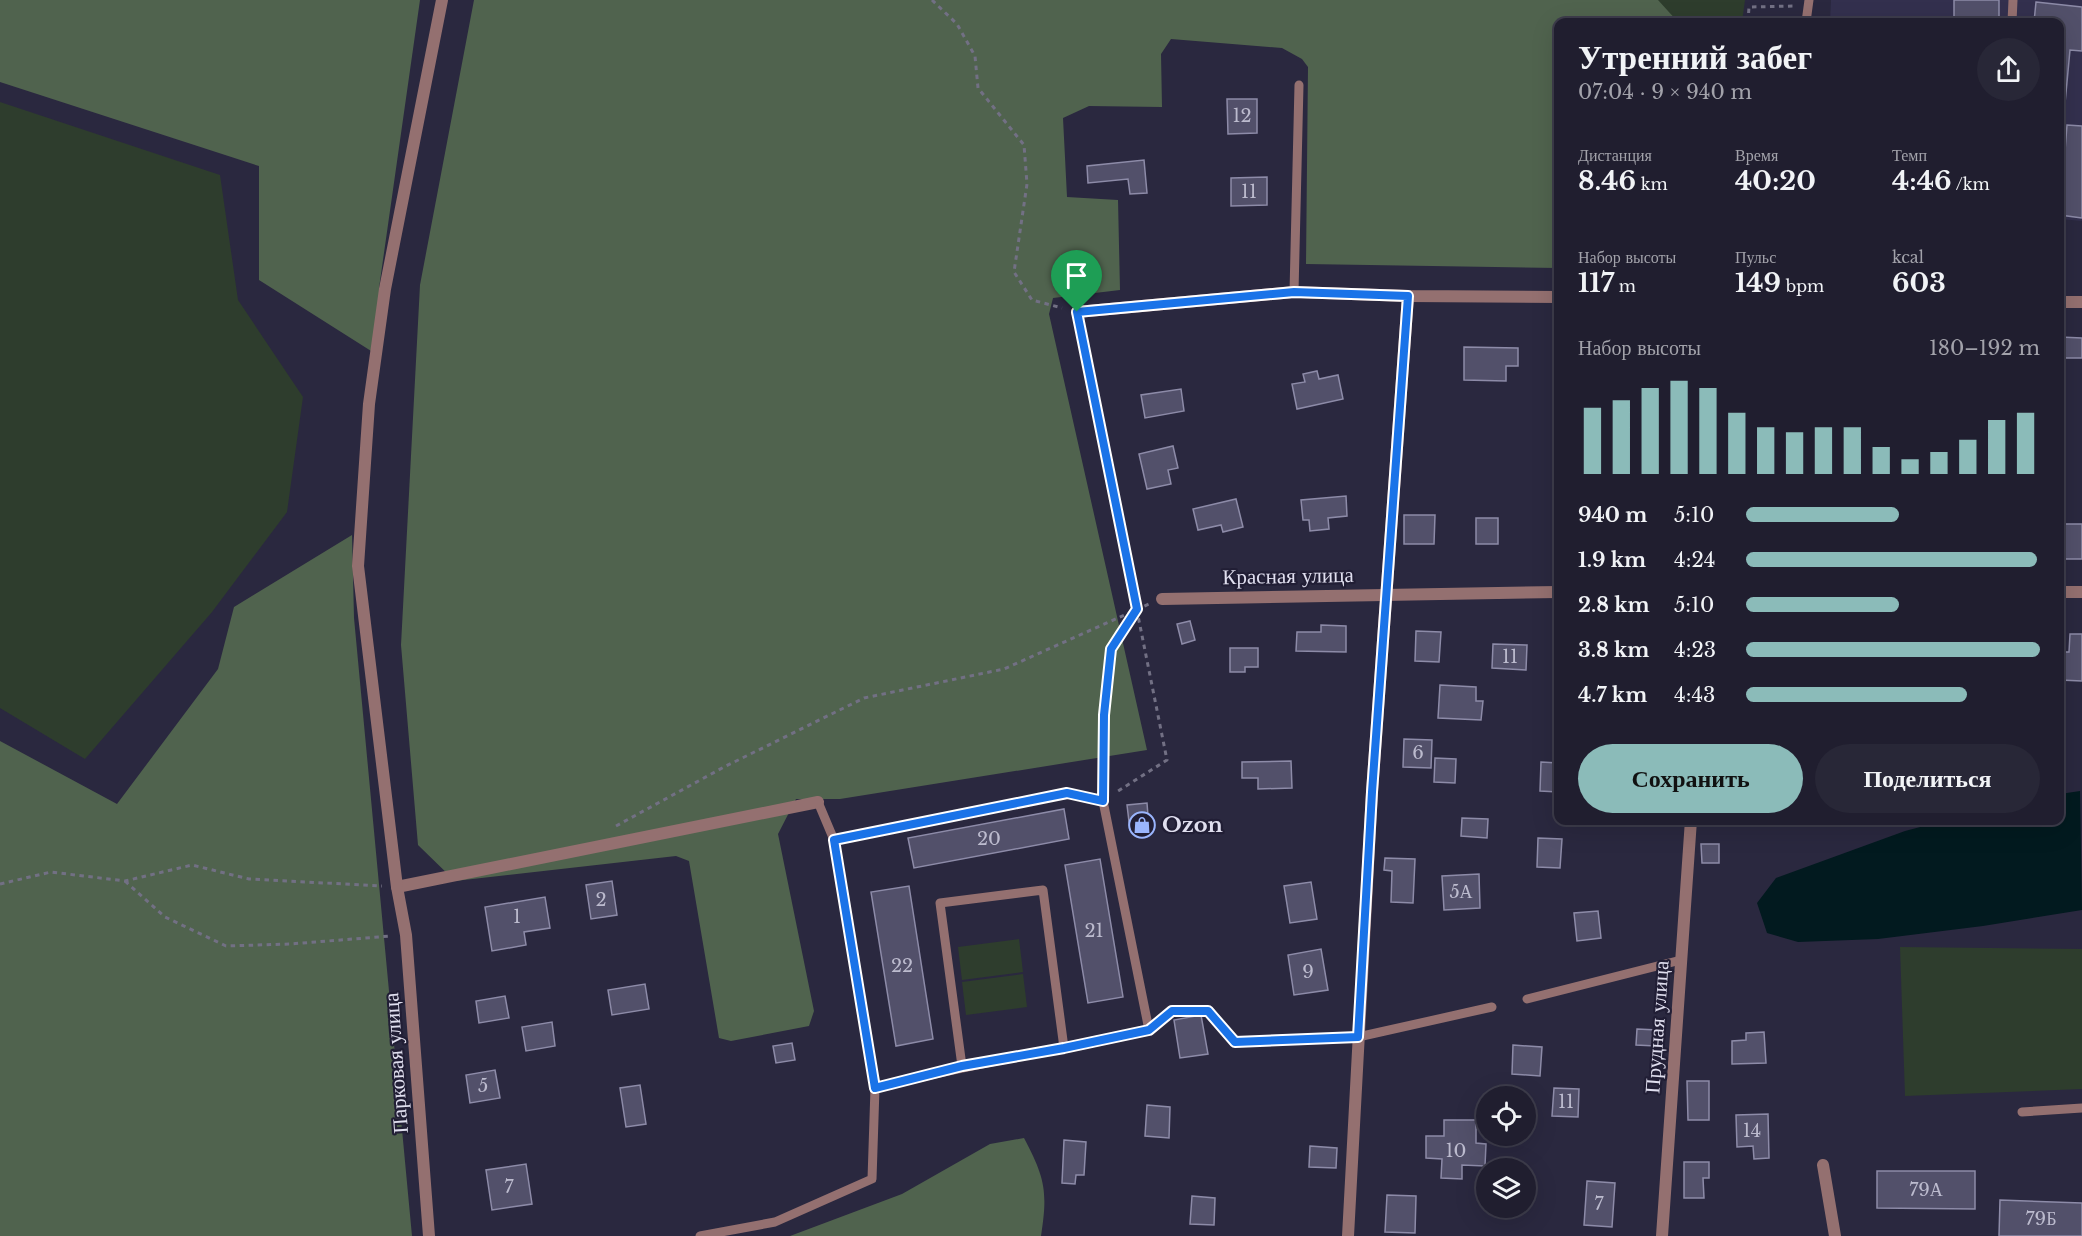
<!DOCTYPE html>
<html lang="ru">
<meta charset="utf-8">
<style>
body{margin:0;font-family:"Libre Baskerville",serif;background:#282737;color:#f1f3f6;height:100vh;display:flex;flex-direction:column;font-size:22px;white-space:nowrap}
*{box-sizing:border-box;margin:0}
p{font-size:20px;color:#a2a2aa}
.icon{flex:none;width:33px;height:33px;fill:none;stroke:currentColor;stroke-width:2;stroke-linecap:round;stroke-linejoin:round}
.map{position:relative;flex:1;overflow:hidden}
.panel{position:absolute;left:1554px;top:18px;width:510px;height:807px;display:flex;flex-direction:column;background:#201e2f;border-radius:12px;box-shadow:0 6px 24px #0002,0 0 0 2px #3d3c4b}
.panel>*{flex:none}
.tools{position:absolute;left:1476px;top:1086px;display:grid;gap:12px}
.tools a{display:grid;place-items:center;width:60px;height:60px;border-radius:50%;background:#201e2f;box-shadow:0 6px 24px #0002,0 0 0 2px #3d3c4b;font-size:30px}
.pin{position:absolute;display:grid;place-items:center;width:51px;height:51px;color:#fff;margin:-62px -26px;border-radius:50% 50% 50% 0;rotate:-45deg;box-shadow:0 0 6px #0007}
.pin .icon{rotate:45deg}
.round{display:grid;place-items:center;flex:none;width:63px;height:63px;border-radius:32px;background:#282737}
.head{display:flex;align-items:center;justify-content:space-between;height:102px;padding:0 24px}
h1{font-size:33px;font-weight:700;line-height:45px}
.metrics{display:grid;grid-template-columns:repeat(3,1fr);gap:9px;height:102px;padding:6px 24px}
.metrics div{display:grid;align-content:center}
.metrics b{font-size:26px;font-weight:700}
.metrics small{font-size:16px;font-weight:400}
.metrics p{font-size:16px}
.chart{height:168px;padding:12px 24px}
.chart p{display:flex;justify-content:space-between}
.chart svg{width:100%;height:108px;margin-top:6px;stroke:#8bbbb9;stroke-width:6}
.cta{display:flex;gap:12px;margin-top:auto;padding:12px 24px}
.cta a{flex:1;height:69px;border-radius:36px;background:#8bbbb9;color:#111;font-size:24px;font-weight:700;line-height:69px;text-align:center}
.cta a+a{background:#282737;color:#f1f3f6}
ul{padding:0 24px;list-style:none;font-size:20px}
li{display:grid;grid-template-columns:96px 72px 1fr;align-items:center;height:45px}
li i{height:15px;border-radius:8px;background:#8bbbb9}
.map>svg:first-child{display:block}
.built{fill:#33304e}
.green{fill:#2e3d2d}
.forest{fill:#50634e}
.water{fill:#021a1f}
.building{fill:#52506a;stroke:#8d8ba8;stroke-width:1.5}
.lines{fill:none;stroke-linecap:round;stroke-linejoin:round}
.path{stroke:#727084;stroke-width:3;stroke-dasharray:4.5 4.5;stroke-linecap:butt}
.lane{stroke:#947070;stroke-width:9}
.street{stroke:#947070;stroke-width:12}
.route-casing{stroke:#fff;stroke-width:12}
.route{stroke:#1a73e8;stroke-width:8}
.labels{text-anchor:middle;stroke-width:4.5;stroke-linejoin:round;paint-order:stroke}
.number-label{font-size:18px;fill:#bcbbce}
.street-label{font-size:21px;fill:#e0dfef;stroke:#211e35}
.poi-label{font-size:21px;font-weight:bold;fill:#e0dfef;stroke:#211e35;text-anchor:start}
</style>
<div class="map">
<svg width="2082" height="1236" viewBox="0 0 2082 1236">
<rect width="100%" height="100%" fill="#2a283f"/>
<path class="built" d="M 1831,0 L 2082,0 L 2082,221 L 2060,219 L 2060,22 L 1830,22 Z"/>
<g class="green">
<path d="M 1590,0 L 1745,0 L 1742,22 L 1607,22 Z"/>
<path d="M 0,102 L 220,175 L 238,300 L 303,397 L 287,512 L 212,612 L 85,759 L 0,708 Z"/>
<path d="M 1019,939 L 1023,972 L 962,980 L 958,947 Z"/>
<path d="M 1900,947 L 2082,949 L 2082,1089 L 1905,1096 Z"/>
<path d="M 1023,974 L 1027,1007 L 966,1015 L 962,982 Z"/>
</g>
<g class="forest">
<path d="M 0,0 L 420,0 L 379,288 L 379,356 L 259,280 L 259,166 L 0,82 Z"/>
<path d="M 474,0 L 1658,0 L 1678,22 L 1558,22 L 1558,268 L 1306,264 L 1308,67 L 1302,59 L 1282,48 L 1171,39 L 1161,54 L 1162,107 L 1089,106 L 1063,118 L 1067,197 L 1118,200 L 1120,290 L 1053,298 L 1049,314 L 1147,750 L 840,799 L 796,799 L 778,834 L 814,1011 L 809,1026 L 731,1041 L 719,1038 L 689,861 L 676,856 L 455,881 L 418,845 L 401,645 L 420,285 Z"/>
<path d="M 352,535 L 354,618 L 412,1236 L 0,1236 L 0,741 L 117,804 L 218,669 L 234,607 Z"/>
<path d="M 1024,1138 C 1045,1178 1048,1191 1041,1236 L 790,1236 L 902,1194 L 990,1144 Z"/>
</g>
<path class="water" d="M 2080,791 L 2082,910 L 1983,926 L 1878,939 L 1798,942 L 1767,933 L 1757,903 L 1776,878 L 1905,831 L 1943,821 L 2060,820 L 2060,794 Z"/>
<g class="building">
<rect x="1954" y="0" width="45" height="22"/>
<path d="M 2036,2 L 2082,7 L 2082,51 L 2070,50 L 2064,114 L 2060,114 L 2060,22 L 2034,22 Z"/>
<path d="M 1227,99 L 1257,99 L 1257,133 L 1228,134 Z"/>
<path d="M 2067,125 L 2082,126 L 2082,218 L 2060,215 Z"/>
<path d="M 1144,160 L 1147,193 L 1130,194 L 1128,179 L 1088,183 L 1087,166 Z"/>
<path d="M 1267,177 L 1267,205 L 1231,206 L 1231,178 Z"/>
<path d="M 2060,337 L 2082,338 L 2082,358 L 2060,358 Z"/>
<path d="M 1464,347 L 1518,348 L 1518,366 L 1506,366 L 1506,381 L 1464,380 Z"/>
<path d="M 1317,371 L 1319,379 L 1338,375 L 1343,399 L 1297,409 L 1292,384 L 1305,382 L 1303,374 Z"/>
<path d="M 1181,389 L 1184,411 L 1145,418 L 1141,395 Z"/>
<path d="M 1173,446 L 1178,468 L 1168,470 L 1171,484 L 1147,489 L 1139,454 Z"/>
<path d="M 1346,496 L 1347,516 L 1328,518 L 1329,529 L 1310,531 L 1309,520 L 1303,520 L 1301,500 Z"/>
<path d="M 1236,499 L 1243,527 L 1223,532 L 1221,525 L 1198,530 L 1193,509 Z"/>
<path d="M 1404,515 L 1435,515 L 1434,544 L 1404,544 Z"/>
<rect x="1476" y="518" width="22" height="26"/>
<path d="M 2064,524 L 2082,524 L 2082,559 L 2060,559 L 2060,543 L 2064,543 Z"/>
<path d="M 1190,621 L 1195,640 L 1182,644 L 1177,624 Z"/>
<path d="M 1321,625 L 1346,626 L 1346,652 L 1296,651 L 1297,632 L 1321,632 Z"/>
<path d="M 1416,631 L 1441,632 L 1439,662 L 1415,661 Z"/>
<path d="M 2070,634 L 2082,634 L 2082,681 L 2060,680 L 2060,652 L 2069,652 Z"/>
<path d="M 1493,644 L 1527,645 L 1526,670 L 1492,668 Z"/>
<path d="M 1230,648 L 1258,648 L 1258,667 L 1245,667 L 1245,672 L 1230,672 Z"/>
<path d="M 1440,685 L 1476,687 L 1476,701 L 1483,701 L 1481,720 L 1438,718 Z"/>
<path d="M 1404,739 L 1432,740 L 1431,768 L 1403,767 Z"/>
<path d="M 1435,758 L 1456,759 L 1455,783 L 1434,782 Z"/>
<path d="M 1291,761 L 1292,788 L 1258,789 L 1258,778 L 1242,778 L 1242,762 Z"/>
<path d="M 1541,762 L 1558,763 L 1558,792 L 1540,791 Z"/>
<path d="M 1147,803 L 1149,828 L 1130,830 L 1127,805 Z"/>
<path d="M 1064,809 L 1069,839 L 914,868 L 908,838 Z"/>
<path d="M 1462,818 L 1488,819 L 1487,838 L 1461,836 Z"/>
<path d="M 1538,838 L 1562,839 L 1560,868 L 1537,867 Z"/>
<path d="M 1701,844 L 1719,844 L 1719,863 L 1702,863 Z"/>
<path d="M 1385,858 L 1415,859 L 1413,903 L 1391,902 L 1392,871 L 1384,870 Z"/>
<path d="M 1100,859 L 1123,997 L 1088,1003 L 1065,865 Z"/>
<path d="M 1479,874 L 1480,908 L 1444,910 L 1442,876 Z"/>
<path d="M 612,881 L 617,915 L 591,919 L 586,885 Z"/>
<path d="M 1311,882 L 1317,919 L 1290,923 L 1284,886 Z"/>
<path d="M 909,886 L 933,1039 L 896,1046 L 871,892 Z"/>
<path d="M 545,897 L 550,928 L 524,932 L 526,945 L 492,951 L 485,907 Z"/>
<path d="M 1598,911 L 1601,938 L 1577,941 L 1574,913 Z"/>
<path d="M 1321,949 L 1328,990 L 1294,995 L 1288,955 Z"/>
<path d="M 645,984 L 649,1009 L 612,1015 L 608,990 Z"/>
<path d="M 505,996 L 509,1018 L 479,1023 L 476,1001 Z"/>
<path d="M 1201,1015 L 1208,1054 L 1180,1058 L 1174,1020 Z"/>
<path d="M 552,1022 L 555,1046 L 526,1051 L 522,1027 Z"/>
<path d="M 1637,1029 L 1657,1030 L 1656,1046 L 1636,1045 Z"/>
<path d="M 1764,1032 L 1766,1063 L 1732,1064 L 1732,1041 L 1746,1040 L 1746,1033 Z"/>
<path d="M 792,1043 L 795,1060 L 776,1063 L 773,1046 Z"/>
<path d="M 1513,1045 L 1542,1047 L 1540,1076 L 1512,1074 Z"/>
<path d="M 495,1070 L 500,1098 L 470,1103 L 466,1075 Z"/>
<path d="M 1687,1081 L 1709,1081 L 1709,1120 L 1688,1120 Z"/>
<path d="M 640,1085 L 646,1124 L 626,1127 L 620,1088 Z"/>
<path d="M 1554,1088 L 1579,1089 L 1578,1117 L 1552,1116 Z"/>
<path d="M 1147,1105 L 1170,1107 L 1169,1138 L 1145,1136 Z"/>
<path d="M 1768,1114 L 1769,1158 L 1754,1159 L 1753,1146 L 1737,1147 L 1736,1115 Z"/>
<path d="M 1444,1120 L 1476,1120 L 1476,1143 L 1486,1144 L 1485,1166 L 1462,1165 L 1462,1179 L 1441,1178 L 1442,1159 L 1426,1158 L 1426,1136 L 1444,1136 Z"/>
<path d="M 1064,1140 L 1086,1142 L 1084,1175 L 1076,1175 L 1075,1184 L 1062,1183 Z"/>
<path d="M 1310,1146 L 1337,1148 L 1336,1168 L 1309,1167 Z"/>
<path d="M 1684,1162 L 1709,1162 L 1709,1178 L 1703,1178 L 1704,1198 L 1684,1198 Z"/>
<path d="M 526,1164 L 532,1204 L 492,1210 L 486,1170 Z"/>
<path d="M 1877,1171 L 1975,1171 L 1975,1209 L 1877,1208 Z"/>
<path d="M 1587,1181 L 1615,1183 L 1612,1227 L 1584,1225 Z"/>
<path d="M 1387,1195 L 1416,1196 L 1415,1233 L 1385,1232 Z"/>
<path d="M 1192,1196 L 1215,1198 L 1214,1225 L 1190,1224 Z"/>
<path d="M 2000,1200 L 2082,1203 L 2082,1236 L 1999,1236 Z"/>
</g>
<g class="lines">
<g class="path">
<path d="M 932,0 L 957,24 L 975,56 L 978,88 L 1024,145 L 1027,184 L 1014,272 L 1032,300 L 1062,308"/>
<path d="M 1748,22 L 1749,7 L 1795,6"/>
<path d="M 1080,327 L 1167,760 L 1115,793"/>
<path d="M 1103,788 L 1104,715 L 1111,649 L 1136,610"/>
<path d="M 616,826 L 724,767 L 864,698 L 1004,669 L 1149,604"/>
<path d="M 125,881 L 165,917 L 226,946 L 290,944 L 391,936"/>
<path d="M 0,884 L 51,872 L 125,881 L 192,865 L 249,879 L 382,886"/>
<path d="M 1162,1019 L 1172,1011 L 1208,1011 L 1235,1042 L 1345,1037"/>
</g>
<g class="lane">
<path d="M 1806,22 L 1809,0"/>
<path d="M 2012,22 L 2013,0"/>
<path d="M 1294,292 L 1299,85"/>
<path d="M 818,802 L 834,840 L 875,1088"/>
<path d="M 1527,999 L 1681,960"/>
<path d="M 1358,1037 L 1492,1007"/>
<path d="M 962,1066 L 940,903 L 1043,890 L 1064,1048"/>
<path d="M 2022,1112 L 2082,1108"/>
<path d="M 700,1236 L 775,1222 L 872,1179 L 875,1088 C 965,1065 1057,1050 1149,1030 L 1103,801 L 1067,793 L 834,840"/>
</g>
<g class="street">
<path d="M 2060,302 L 2082,302"/>
<path d="M 1077,312 L 1294,292 L 1408,296 L 1558,297"/>
<path d="M 2060,592 L 2082,592"/>
<path d="M 1162,599 L 1558,592"/>
<path d="M 397,887 L 818,802"/>
<path d="M 1823,1165 L 1835,1236"/>
<path d="M 429,1236 L 406,935 L 397,887 L 358,566 L 369,404 L 385,289 L 442,0"/>
<path d="M 1348,1236 L 1372,792 L 1408,296"/>
<path d="M 1662,1236 L 1691,820"/>
</g>
</g>
<g class="lines">
<g class="route-casing">
<path id="route" d="M 1294,292 L 1408,296 L 1372,792 L 1358,1037 L 1235,1042 L 1208,1011 L 1172,1011 L 1149,1030 L 1064,1048 L 962,1066 L 875,1088 L 834,840 L 1067,793 L 1103,801 L 1104,715 L 1111,649 L 1137,609 L 1077,312 Z"/>
</g>
<use href="#route" class="route"/>
</g>
<defs>
<g id="shop-ring" transform="scale(1.35)"><circle r="9.5" fill="#211e35" stroke="#9ab5fd" stroke-width="1.5"/><path d="M-5-2.5h2.3a2.7 3.5 0 0 1 5.4 0H5L5.5 6h-11ZM-1.5-2.5h3a1.5 2.3 0 0 0-3 0Z" fill="#9ab5fd"/></g>
</defs>
<g fill-rule="evenodd">
<use href="#shop-ring" x="1142" y="825"/>
</g>
<g class="labels">
<g class="number-label">
<text x="1242" y="122">12</text>
<text x="1249" y="198">11</text>
<text x="1510" y="663">11</text>
<text x="1418" y="759">6</text>
<text x="989" y="845">20</text>
<text x="1461" y="898">5А</text>
<text x="601" y="906">2</text>
<text x="517" y="923">1</text>
<text x="1094" y="937">21</text>
<text x="902" y="972">22</text>
<text x="1308" y="978">9</text>
<text x="483" y="1092">5</text>
<text x="1566" y="1108">11</text>
<text x="1752" y="1137">14</text>
<text x="1456" y="1157">10</text>
<text x="509" y="1193">7</text>
<text x="1926" y="1196">79А</text>
<text x="1599" y="1210">7</text>
<text x="2041" y="1225">79Б</text>
</g>
<g class="street-label">
<text transform="translate(1288 576) rotate(-1)" y="7">Красная улица</text>
<text transform="translate(1657 1027) rotate(-86)" y="7">Прудная улица</text>
<text transform="translate(396 1063) rotate(-94)" y="7">Парковая улица</text>
</g>
<g class="poi-label">
<text x="1162" y="832">Ozon</text>
</g>
</g>
</svg>
<div class="tools">
<a><svg class="icon" aria-label="locate" viewBox="0 0 24 24"><circle cx="12" cy="12" r="6"/><path d="M12 2v4M12 18v4M2 12h4M18 12h4"/></svg></a>
<a><svg class="icon" aria-label="layers" viewBox="0 0 24 24"><path d="M12 4l9 5-9 5-9-5zM3 14l9 5 9-5"/></svg></a>
</div>
<div class="pin" style="left:1077px;top:312px;background:#1e9e55"><svg class="icon" aria-label="arrive" viewBox="0 0 24 24"><path d="M6 21V4h12l-3 4 3 4H6"/></svg></div>
<section class="panel">
<div class="head"><div><h1>Утренний забег</h1><p>07:04 · 9 × 940 m</p></div><a class="round"><svg class="icon" aria-label="share" viewBox="0 0 24 24"><path d="M12 15V3M7 8l5-5 5 5M5 13v7h14v-7"/></svg></a></div>
<div class="metrics">
<div><p>Дистанция</p><b>8.46<small> km</small></b></div>
<div><p>Время</p><b>40:20</b></div>
<div><p>Темп</p><b>4:46<small> /km</small></b></div>
</div>
<div class="metrics">
<div><p>Набор высоты</p><b>117<small> m</small></b></div>
<div><p>Пульс</p><b>149<small> bpm</small></b></div>
<div><p>kcal</p><b>603</b></div>
</div>
<div class="chart"><p><span>Набор высоты</span>180–192 m</p>
<svg viewBox="0 0 160 44" preserveAspectRatio="none"><path d="M5 44V17M15 44V14M25 44V9M35 44V6M45 44V9M55 44V19M65 44V25M75 44V27M85 44V25M95 44V25M105 44V33M115 44V38M125 44V35M135 44V30M145 44V22M155 44V19"/></svg>
</div>
<ul>
<li><b>940 m</b>5:10<i style="width:52%"></i></li>
<li><b>1.9 km</b>4:24<i style="width:99%"></i></li>
<li><b>2.8 km</b>5:10<i style="width:52%"></i></li>
<li><b>3.8 km</b>4:23<i style="width:100%"></i></li>
<li><b>4.7 km</b>4:43<i style="width:75%"></i></li>
</ul>
<div class="cta"><a>Сохранить</a><a>Поделиться</a></div>
</section>
</div>
